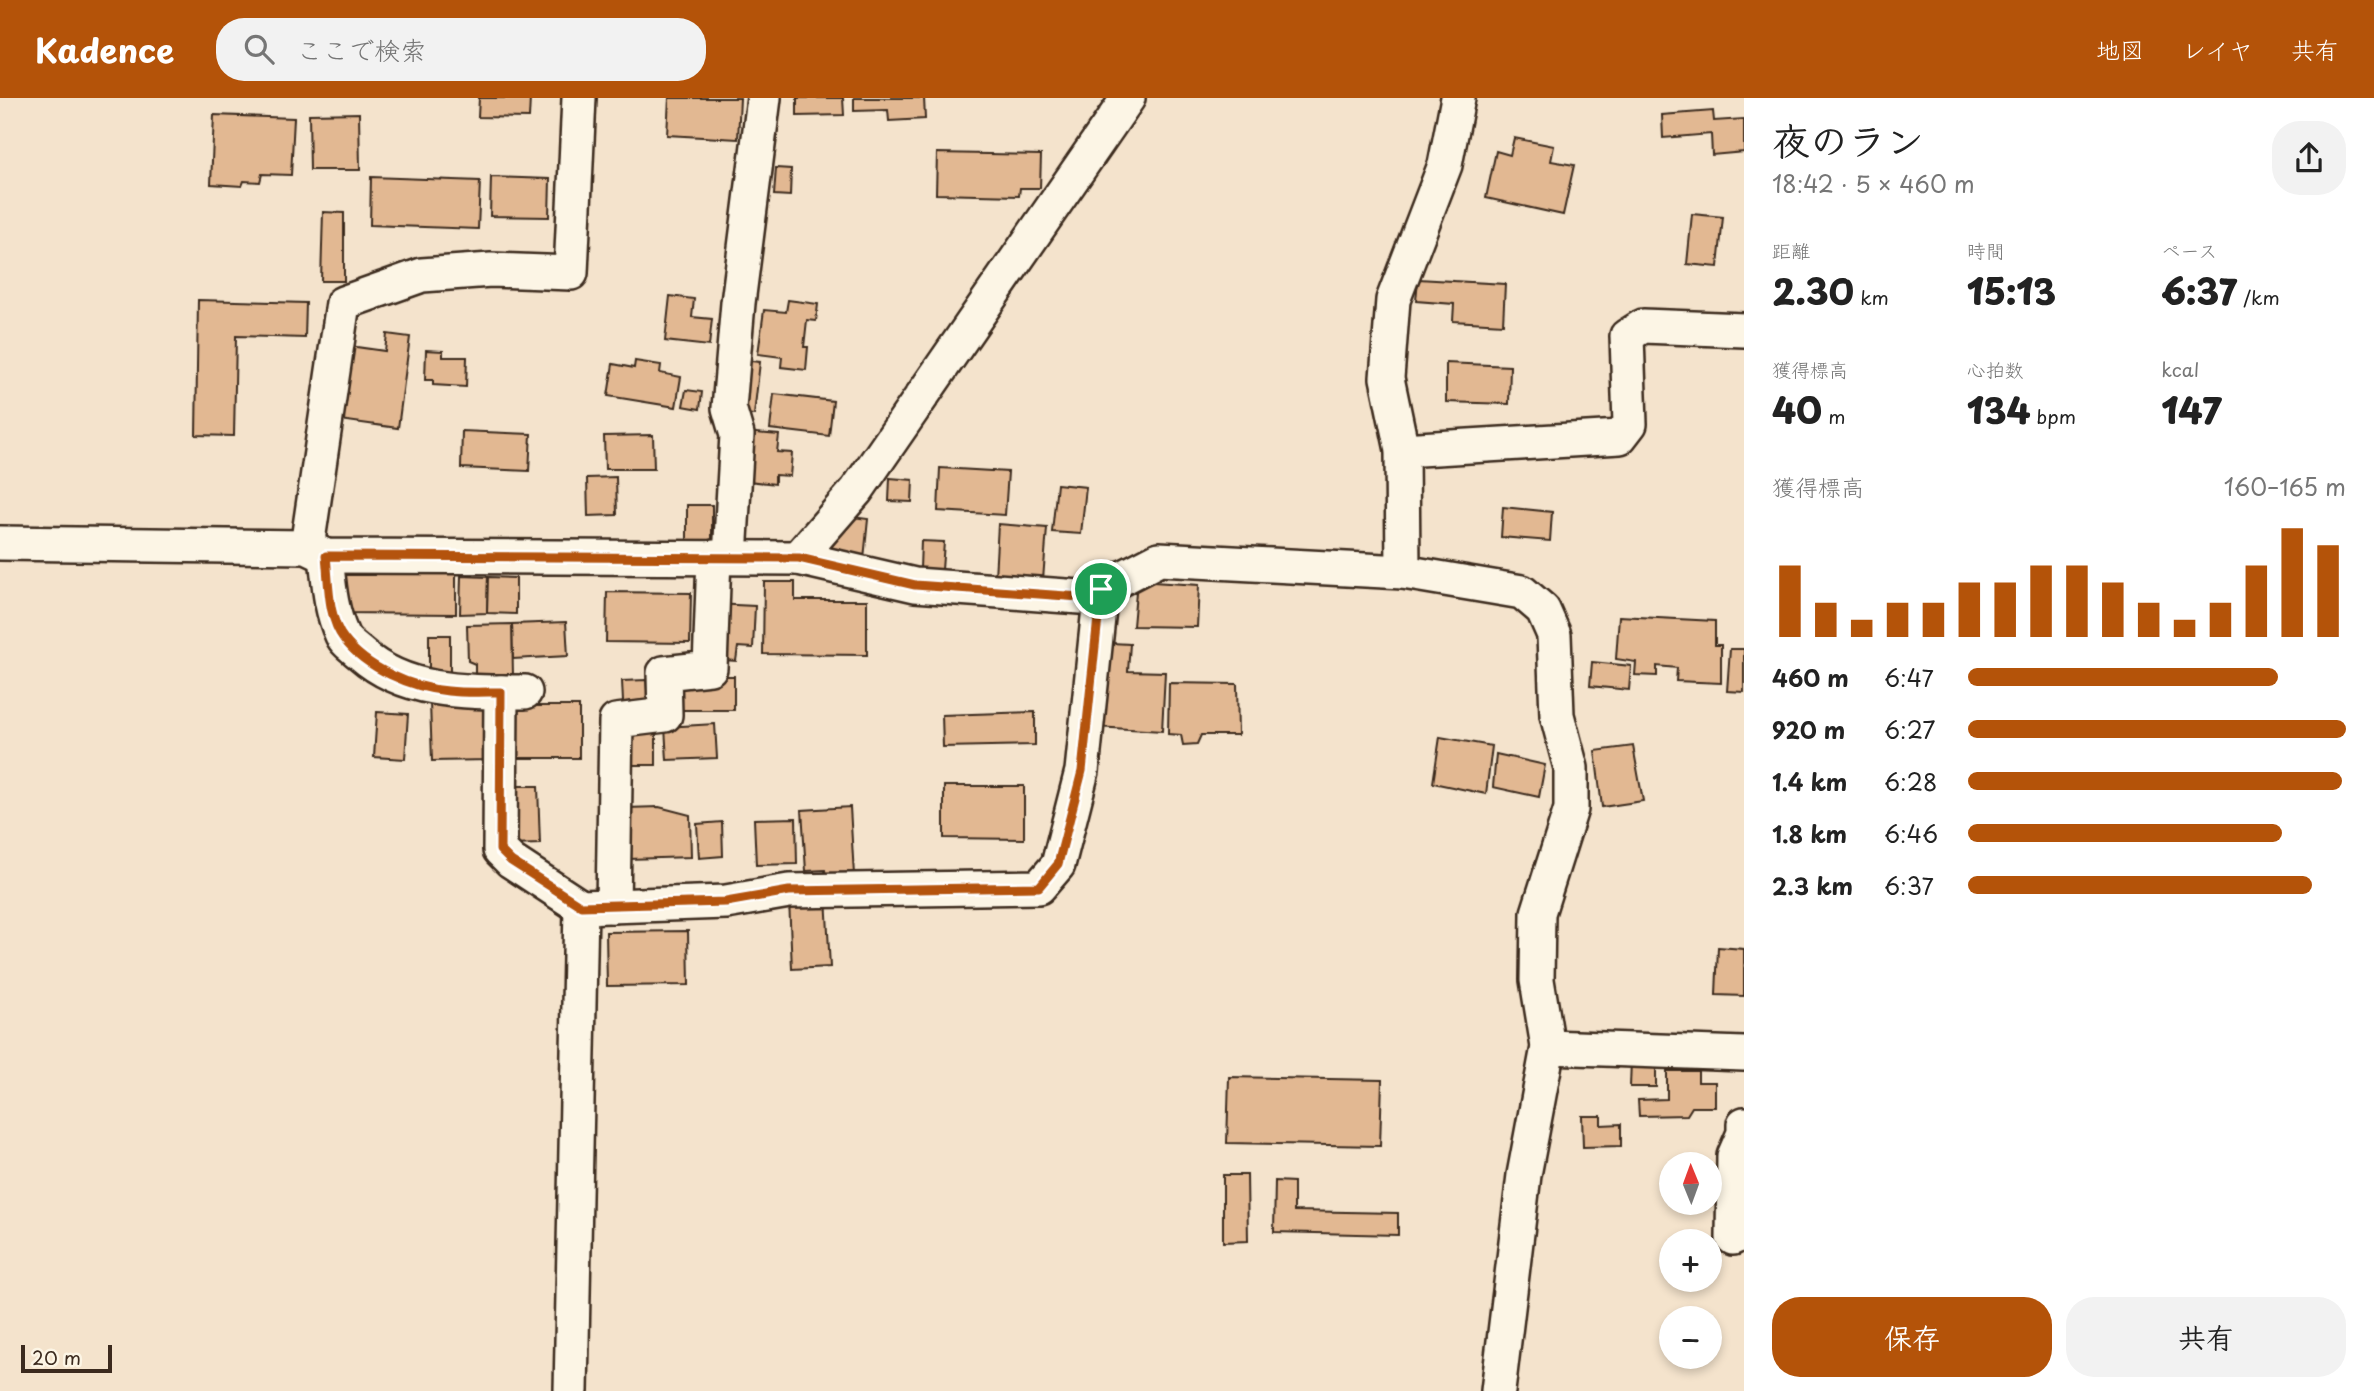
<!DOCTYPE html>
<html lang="ja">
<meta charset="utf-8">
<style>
body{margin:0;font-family:"Playpen Sans","Klee One",sans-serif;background:#f2f2f2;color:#222;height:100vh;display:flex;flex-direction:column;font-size:26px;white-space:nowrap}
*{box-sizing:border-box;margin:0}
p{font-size:23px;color:#767676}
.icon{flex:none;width:38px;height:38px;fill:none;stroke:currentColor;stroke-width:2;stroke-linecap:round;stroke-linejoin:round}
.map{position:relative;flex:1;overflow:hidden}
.details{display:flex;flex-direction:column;background:#fff;width:630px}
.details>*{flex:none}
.needle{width:46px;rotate:359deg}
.fabs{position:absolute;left:1659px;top:1054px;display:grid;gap:14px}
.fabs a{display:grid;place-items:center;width:63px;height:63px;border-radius:50%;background:#fff;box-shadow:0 4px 10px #0003;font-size:35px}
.scale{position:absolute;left:21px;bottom:18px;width:91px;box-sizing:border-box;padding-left:7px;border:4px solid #3b2a1e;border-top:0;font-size:19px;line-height:24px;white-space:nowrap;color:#3b2a1e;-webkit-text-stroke:5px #fcf5e5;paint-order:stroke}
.pin{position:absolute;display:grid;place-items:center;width:60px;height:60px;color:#fff;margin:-30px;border:4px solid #fff;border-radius:50%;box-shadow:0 2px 7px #0007}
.round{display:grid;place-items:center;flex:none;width:74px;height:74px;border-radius:28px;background:#f2f2f2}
.headline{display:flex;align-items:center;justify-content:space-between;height:119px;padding:0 28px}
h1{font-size:38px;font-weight:800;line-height:52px}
.stats{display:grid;grid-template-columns:repeat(3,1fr);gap:10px;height:119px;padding:7px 28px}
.stats div{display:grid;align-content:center}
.stats b{font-size:35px;font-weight:800}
.stats small{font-size:19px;font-weight:400}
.stats p{font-size:19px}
.chart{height:196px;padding:14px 28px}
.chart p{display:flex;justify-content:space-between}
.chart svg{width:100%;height:126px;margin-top:7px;stroke:#b45309;stroke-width:6}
.action{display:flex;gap:14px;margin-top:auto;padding:14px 28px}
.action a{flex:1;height:80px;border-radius:28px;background:#b45309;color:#fff;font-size:28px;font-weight:800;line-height:80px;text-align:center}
.action a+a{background:#f2f2f2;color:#222}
ul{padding:0 28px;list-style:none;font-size:23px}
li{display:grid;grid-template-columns:112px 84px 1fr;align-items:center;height:52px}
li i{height:18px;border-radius:9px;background:#b45309}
header{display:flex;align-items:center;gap:42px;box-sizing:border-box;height:98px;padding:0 35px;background:#b45309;color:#fff}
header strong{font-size:33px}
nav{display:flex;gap:38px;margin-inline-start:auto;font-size:24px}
.search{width:490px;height:63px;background:#f2f2f2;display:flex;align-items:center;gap:18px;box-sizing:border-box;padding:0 24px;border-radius:28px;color:#767676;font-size:26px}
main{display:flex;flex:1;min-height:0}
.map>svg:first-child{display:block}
.building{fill:#e2b892;stroke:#3b2a1e;stroke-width:2}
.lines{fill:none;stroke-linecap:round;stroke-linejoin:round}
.street-casing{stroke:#3b2a1e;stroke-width:38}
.street{stroke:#fcf5e5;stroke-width:33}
.route-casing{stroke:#fff;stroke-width:14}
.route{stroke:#b45309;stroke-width:9}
</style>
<header>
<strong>Kadence</strong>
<div class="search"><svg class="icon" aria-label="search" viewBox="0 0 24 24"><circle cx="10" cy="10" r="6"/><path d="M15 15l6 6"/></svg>ここで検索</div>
<nav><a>地図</a><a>レイヤ</a><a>共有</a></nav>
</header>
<main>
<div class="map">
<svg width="1744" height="1293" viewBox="0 0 1744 1293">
<rect width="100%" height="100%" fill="#f4e3cc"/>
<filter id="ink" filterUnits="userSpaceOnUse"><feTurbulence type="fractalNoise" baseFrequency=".0143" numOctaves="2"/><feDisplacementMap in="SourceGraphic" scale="14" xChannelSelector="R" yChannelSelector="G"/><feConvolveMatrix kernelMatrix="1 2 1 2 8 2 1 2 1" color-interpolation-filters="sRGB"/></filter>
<g filter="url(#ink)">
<g class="building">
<path d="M 479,0 L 530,0 L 529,20 L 478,19 Z"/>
<path d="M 669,0 L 740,0 L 738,41 L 667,37 Z"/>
<path d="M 797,0 L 843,0 L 844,17 L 797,18 Z"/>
<path d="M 854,0 L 924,0 L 925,21 L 889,23 L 888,12 L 854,13 Z"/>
<path d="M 1713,13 L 1714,23 L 1744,21 L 1744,54 L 1712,57 L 1711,36 L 1663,40 L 1662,17 Z"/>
<path d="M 359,15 L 360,72 L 310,72 L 309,16 Z"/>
<path d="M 214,17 L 294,20 L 291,77 L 262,76 L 260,84 L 244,83 L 242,88 L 211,86 Z"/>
<path d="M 1514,40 L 1554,48 L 1551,63 L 1574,67 L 1563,117 L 1486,100 L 1496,53 L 1510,57 Z"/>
<path d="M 937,55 L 1041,57 L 1040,90 L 1020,90 L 1019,98 L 936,96 Z"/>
<path d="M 776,70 L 791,71 L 790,98 L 774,97 Z"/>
<path d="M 371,79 L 480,83 L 478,131 L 370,127 Z"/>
<path d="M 491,79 L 550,81 L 549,119 L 490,118 Z"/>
<path d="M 323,114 L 344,115 L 344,183 L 321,183 Z"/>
<path d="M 1692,116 L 1723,119 L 1718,169 L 1687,166 Z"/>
<path d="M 1418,181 L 1505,186 L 1503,226 L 1453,223 L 1454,206 L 1416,203 Z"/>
<path d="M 670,198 L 694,201 L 692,219 L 712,221 L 709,248 L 665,243 Z"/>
<path d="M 198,202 L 306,205 L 305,240 L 236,238 L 234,338 L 196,337 Z"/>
<path d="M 788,202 L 818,206 L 816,223 L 807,222 L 804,249 L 808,249 L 806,272 L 781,269 L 782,259 L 758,256 L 764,212 L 786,214 Z"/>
<path d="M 387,236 L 410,239 L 398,330 L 340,322 L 349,248 L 385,253 Z"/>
<path d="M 426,252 L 443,253 L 443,259 L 467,259 L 466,289 L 433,287 L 433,282 L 425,282 Z"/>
<path d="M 741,262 L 760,264 L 754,317 L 735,315 Z"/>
<path d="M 635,263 L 661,267 L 660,275 L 681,279 L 676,309 L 608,298 L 613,266 L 634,270 Z"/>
<path d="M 1446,265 L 1510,268 L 1509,306 L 1446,304 Z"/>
<path d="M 686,292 L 702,294 L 700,311 L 683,308 Z"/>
<path d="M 774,296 L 833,303 L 829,338 L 770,331 Z"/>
<path d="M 462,333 L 531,336 L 529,373 L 461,370 Z"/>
<path d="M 745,334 L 779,337 L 777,354 L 792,355 L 790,378 L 775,377 L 775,386 L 740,382 Z"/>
<path d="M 653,337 L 654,371 L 605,371 L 604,338 Z"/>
<path d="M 940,370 L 1008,374 L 1005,417 L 938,413 Z"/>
<path d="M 616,379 L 617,417 L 588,418 L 587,380 Z"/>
<path d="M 890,380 L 913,382 L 912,404 L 889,403 Z"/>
<path d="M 1057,386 L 1086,389 L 1081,436 L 1052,434 Z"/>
<rect x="687" y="407" width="25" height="36"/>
<path d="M 1503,409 L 1552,414 L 1550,443 L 1501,439 Z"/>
<path d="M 845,418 L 868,421 L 864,461 L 815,456 Z"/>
<path d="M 998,426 L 1047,430 L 1043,482 L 995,479 Z"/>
<path d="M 921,443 L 944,444 L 942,472 L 920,471 Z"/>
<path d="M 375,466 L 456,466 L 456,516 L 340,515 L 340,477 L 375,477 Z"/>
<path d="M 461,478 L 488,479 L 487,515 L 460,516 Z"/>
<path d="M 488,479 L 516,480 L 516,516 L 487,515 Z"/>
<path d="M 1137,483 L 1199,487 L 1197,529 L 1133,528 Z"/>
<path d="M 764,484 L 795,484 L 795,502 L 867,502 L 867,557 L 763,556 Z"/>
<path d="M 607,494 L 691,495 L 690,545 L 606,544 Z"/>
<path d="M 714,506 L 755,508 L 753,550 L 738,549 L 736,563 L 711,561 Z"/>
<path d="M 1619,518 L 1715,523 L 1715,547 L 1721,547 L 1721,585 L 1676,583 L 1677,570 L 1657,568 L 1657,578 L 1635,577 L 1636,564 L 1616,561 Z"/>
<path d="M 566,524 L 568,558 L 513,561 L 512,526 Z"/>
<path d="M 512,526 L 513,578 L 475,578 L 475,566 L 468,563 L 467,527 Z"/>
<rect x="429" y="537" width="21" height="42"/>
<path d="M 1111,545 L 1130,546 L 1128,573 L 1165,574 L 1162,633 L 1096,629 L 1100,571 L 1110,571 Z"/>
<path d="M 1730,551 L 1744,551 L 1744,594 L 1727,593 Z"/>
<path d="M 1592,564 L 1631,568 L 1629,592 L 1590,588 Z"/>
<path d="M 665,578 L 734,578 L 734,612 L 664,612 Z"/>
<path d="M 646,582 L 648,602 L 623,604 L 622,583 Z"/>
<path d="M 1169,585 L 1237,586 L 1238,637 L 1201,637 L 1197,646 L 1183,647 L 1181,637 L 1168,636 Z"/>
<path d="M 488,603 L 489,662 L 432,663 L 430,604 Z"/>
<rect x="511" y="608" width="68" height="52"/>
<path d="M 377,614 L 408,616 L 405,661 L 374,659 Z"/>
<path d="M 1035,614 L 1035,647 L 943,649 L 942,617 Z"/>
<rect x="622" y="622" width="34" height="45"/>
<path d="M 715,626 L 717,660 L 667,662 L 665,629 Z"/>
<path d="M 1440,639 L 1492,648 L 1486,696 L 1433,685 Z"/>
<path d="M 1633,648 L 1643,703 L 1602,709 L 1595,653 Z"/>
<path d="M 1496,656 L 1545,667 L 1539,699 L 1493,689 Z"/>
<path d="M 510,688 L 538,688 L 540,746 L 511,747 Z"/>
<path d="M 944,688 L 1024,688 L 1024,741 L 944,740 Z"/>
<path d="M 659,709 L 690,717 L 691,759 L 628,761 L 626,710 Z"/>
<path d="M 850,709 L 854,777 L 826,779 L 825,772 L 806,773 L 802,712 Z"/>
<path d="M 796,720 L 797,766 L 756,767 L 754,721 Z"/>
<path d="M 722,724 L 723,758 L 699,760 L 697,726 Z"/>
<path d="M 826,799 L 830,869 L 792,871 L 789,801 Z"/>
<path d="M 688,833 L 689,887 L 607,888 L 606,834 Z"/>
<path d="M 1718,849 L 1744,851 L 1744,898 L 1716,897 Z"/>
<path d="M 1631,962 L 1656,963 L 1656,989 L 1630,989 Z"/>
<path d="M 1667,973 L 1698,973 L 1698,984 L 1715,984 L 1715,1009 L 1692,1009 L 1687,1017 L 1639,1018 L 1638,1002 L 1667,1001 Z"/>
<path d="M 1229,979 L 1382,982 L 1380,1048 L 1227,1045 Z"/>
<path d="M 1582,1018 L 1601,1018 L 1601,1027 L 1621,1026 L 1621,1048 L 1583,1049 Z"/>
<path d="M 1223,1077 L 1247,1077 L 1248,1143 L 1223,1144 Z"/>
<path d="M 1275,1083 L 1294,1084 L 1294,1113 L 1398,1115 L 1398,1137 L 1274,1134 Z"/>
</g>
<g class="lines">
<g class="street-casing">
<g id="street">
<path d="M 1402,352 L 1620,339 L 1630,326 L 1627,238 L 1643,228 L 1744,232"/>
<path d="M 0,445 L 307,449 L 326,458 L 798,460 L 915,487 L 1080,499 L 1101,491 L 1159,461 L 1403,474 L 1522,494 L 1543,512 L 1554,537 L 1557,617 L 1571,670 L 1571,711 L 1538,815 L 1537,882 L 1548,949 L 1524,1077 L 1498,1293"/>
<path d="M 307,449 L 343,205 L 422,177 L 491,172 L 571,175 L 579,0"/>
<path d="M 326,458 C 329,485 330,511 342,537 C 345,544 354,550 361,556 C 406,596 468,594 525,594"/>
<path d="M 730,459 L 737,337 L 729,310 L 738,205 L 764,0"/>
<path d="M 798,460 L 857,392 L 1128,0"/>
<path d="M 1403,474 L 1402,352 L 1387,280 L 1393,202 L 1445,67 L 1458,0"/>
<path d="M 501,594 L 500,752 L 511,763 L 581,809 L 726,804 L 789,793 L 1039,789 L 1058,767 L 1082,673 L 1101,491"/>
<path d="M 613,808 L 616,623 L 665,617 L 664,575 L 710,570 L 714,459"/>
<path d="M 1548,949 L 1744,956"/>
<path d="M 1733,1140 L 1734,1058 L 1744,1035 L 1744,1026"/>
<path d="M 571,1293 L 581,809"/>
</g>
</g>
<use href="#street" class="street"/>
</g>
</g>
<g class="lines" filter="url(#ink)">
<g class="route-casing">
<path id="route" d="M 326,458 L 799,460 L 915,487 L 1080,499 L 1101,491 L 1082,673 L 1058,766 L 1039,789 L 789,793 L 726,804 L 581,808 L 511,763 L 500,752 L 501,594 C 484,594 465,595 448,593 C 412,590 366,570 344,541 C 327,519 329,483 326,458 Z"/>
</g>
<use href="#route" class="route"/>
</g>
</svg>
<div class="fabs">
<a><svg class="needle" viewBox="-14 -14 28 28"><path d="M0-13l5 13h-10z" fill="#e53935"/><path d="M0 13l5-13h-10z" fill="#767676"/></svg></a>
<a>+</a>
<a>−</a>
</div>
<div class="scale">20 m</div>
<div class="pin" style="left:1101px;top:491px;background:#1e9e55"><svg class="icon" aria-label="arrive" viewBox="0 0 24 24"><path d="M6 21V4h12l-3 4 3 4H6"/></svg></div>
</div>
<section class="details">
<div class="headline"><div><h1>夜のラン</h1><p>18:42 · 5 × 460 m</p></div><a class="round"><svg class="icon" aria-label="share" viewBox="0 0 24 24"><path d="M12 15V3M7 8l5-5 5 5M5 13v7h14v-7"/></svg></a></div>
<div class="stats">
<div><p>距離</p><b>2.30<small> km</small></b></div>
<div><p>時間</p><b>15:13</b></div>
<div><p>ペース</p><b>6:37<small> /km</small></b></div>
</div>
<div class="stats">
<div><p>獲得標高</p><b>40<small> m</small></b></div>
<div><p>心拍数</p><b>134<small> bpm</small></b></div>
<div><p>kcal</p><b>147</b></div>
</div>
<div class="chart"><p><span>獲得標高</span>160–165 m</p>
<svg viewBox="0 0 160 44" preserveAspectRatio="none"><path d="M5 44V19M15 44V32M25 44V38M35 44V32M45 44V32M55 44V25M65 44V25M75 44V19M85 44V19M95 44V25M105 44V32M115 44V38M125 44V32M135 44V19M145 44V6M155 44V12"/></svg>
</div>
<ul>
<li><b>460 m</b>6:47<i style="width:82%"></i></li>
<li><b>920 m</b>6:27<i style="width:100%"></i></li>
<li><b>1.4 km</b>6:28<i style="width:99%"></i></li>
<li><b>1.8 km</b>6:46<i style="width:83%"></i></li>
<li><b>2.3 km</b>6:37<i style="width:91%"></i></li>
</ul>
<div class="action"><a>保存</a><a>共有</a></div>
</section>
</main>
